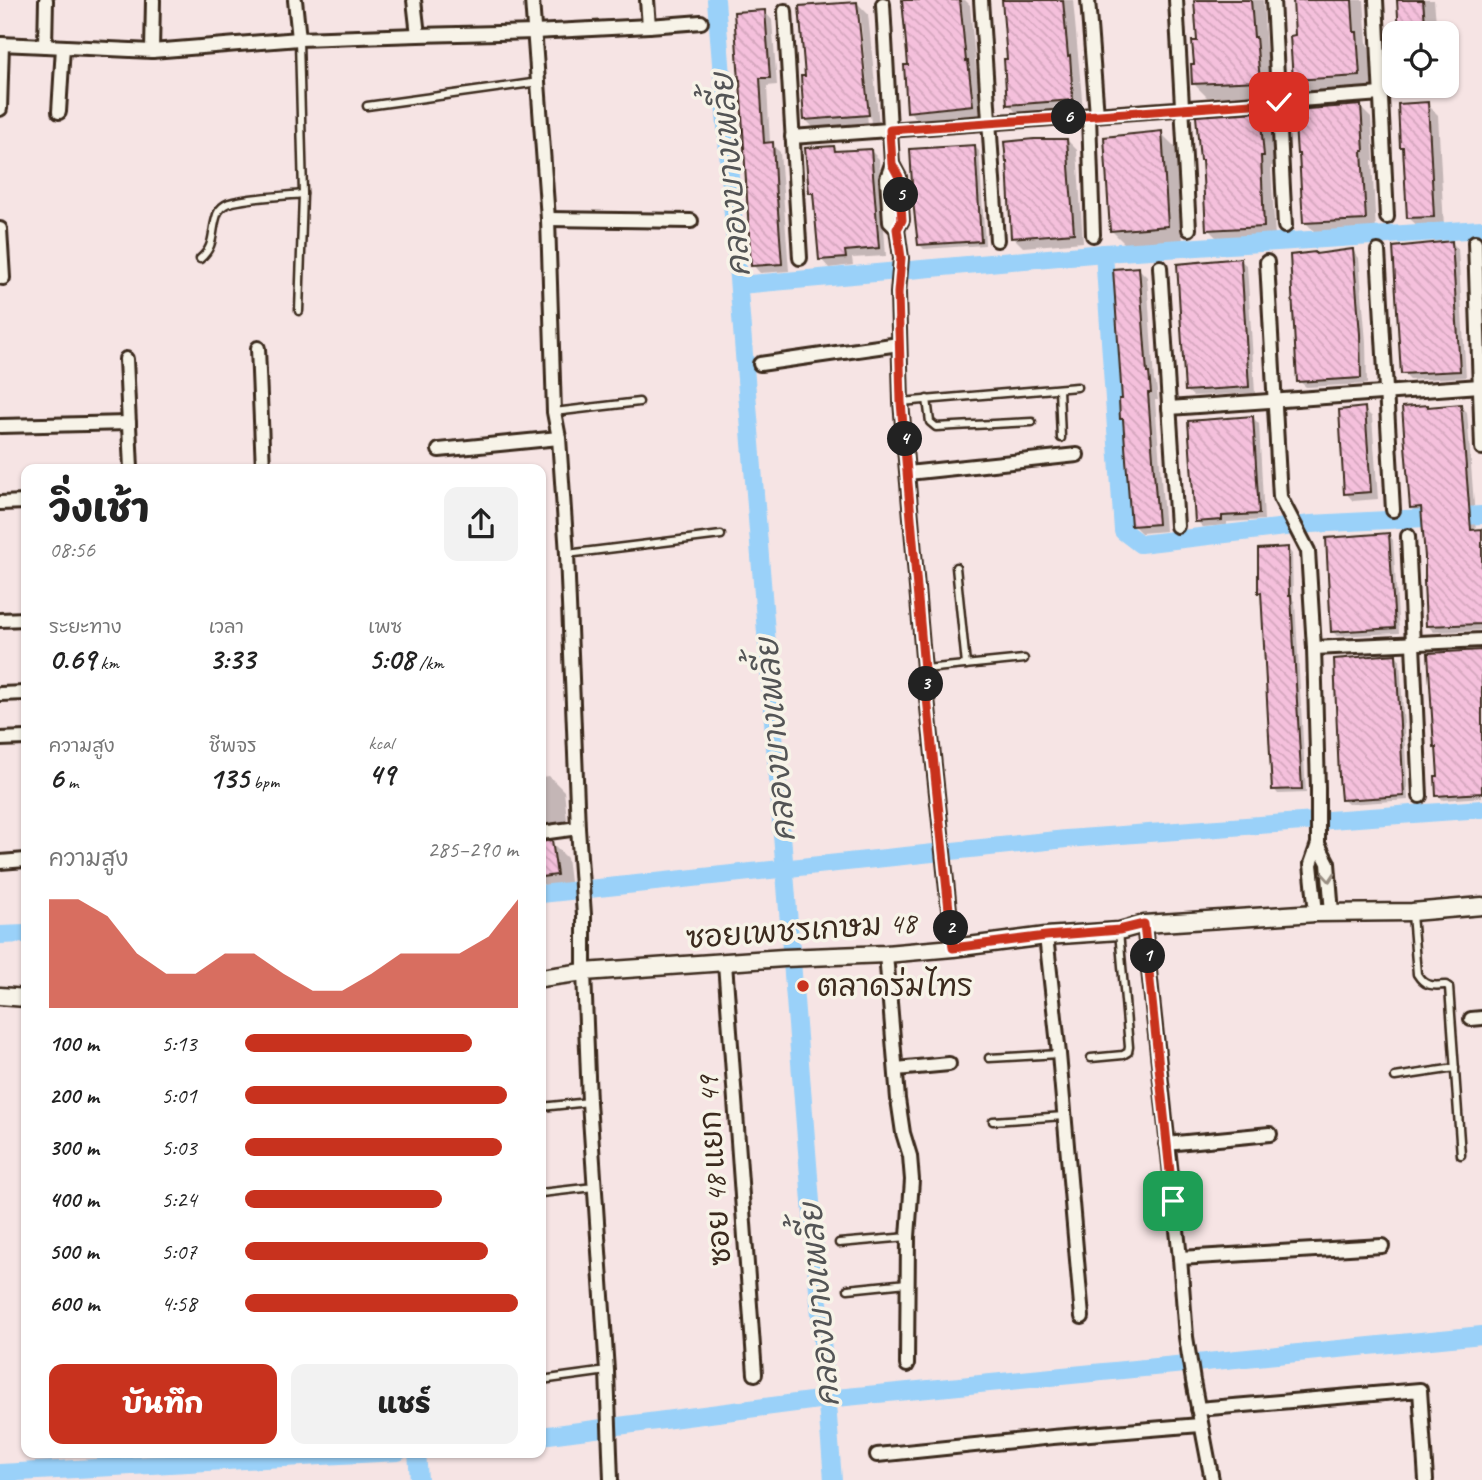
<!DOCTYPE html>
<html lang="th">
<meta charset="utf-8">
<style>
body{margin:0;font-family:Caveat,"Playpen Sans Thai",sans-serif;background:#f2f2f2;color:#222;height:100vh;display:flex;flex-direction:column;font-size:26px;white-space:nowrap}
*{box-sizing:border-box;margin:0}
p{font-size:23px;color:#767676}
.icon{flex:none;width:38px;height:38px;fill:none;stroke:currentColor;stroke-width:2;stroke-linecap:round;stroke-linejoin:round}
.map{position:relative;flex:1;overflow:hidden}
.details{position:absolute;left:21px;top:464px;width:525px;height:994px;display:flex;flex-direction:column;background:#fff;border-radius:14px;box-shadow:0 2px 5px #0004}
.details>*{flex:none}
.buttons{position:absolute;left:1382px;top:21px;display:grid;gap:14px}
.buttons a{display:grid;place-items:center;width:77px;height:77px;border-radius:14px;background:#fff;box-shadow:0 2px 5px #0004;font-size:35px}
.pin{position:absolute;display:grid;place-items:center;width:60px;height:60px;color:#fff;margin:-30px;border-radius:14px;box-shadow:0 4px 10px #0006}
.km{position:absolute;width:35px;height:35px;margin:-18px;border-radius:50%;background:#222;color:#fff;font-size:19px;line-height:35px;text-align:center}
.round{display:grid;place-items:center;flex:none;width:74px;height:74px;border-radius:14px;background:#f2f2f2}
.overview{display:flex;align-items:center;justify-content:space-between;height:119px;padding:0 28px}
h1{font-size:38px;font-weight:800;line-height:52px}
.figures{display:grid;grid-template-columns:repeat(3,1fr);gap:10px;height:119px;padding:7px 28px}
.figures div{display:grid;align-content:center}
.figures b{font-size:30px;font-weight:800}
.figures small{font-size:19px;font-weight:400}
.figures p{font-size:19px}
.chart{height:196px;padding:14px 28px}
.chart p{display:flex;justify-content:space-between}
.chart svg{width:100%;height:126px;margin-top:7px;fill:#c8321e;opacity:.7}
.cta{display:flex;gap:14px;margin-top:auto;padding:14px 28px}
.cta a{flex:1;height:80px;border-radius:14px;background:#c8321e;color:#fff;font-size:28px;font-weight:800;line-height:80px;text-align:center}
.cta a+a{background:#f2f2f2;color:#222}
ul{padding:0 28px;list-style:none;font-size:23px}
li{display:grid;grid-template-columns:112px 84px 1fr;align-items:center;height:52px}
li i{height:18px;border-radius:9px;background:#c8321e}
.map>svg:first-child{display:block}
.shadow{fill:#0003;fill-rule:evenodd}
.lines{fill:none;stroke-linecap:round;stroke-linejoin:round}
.canal{stroke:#9ad1f9;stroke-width:18}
.building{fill:url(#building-back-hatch);stroke:#3b2a1e;stroke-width:2}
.service-casing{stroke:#3b2a1e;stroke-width:11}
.minor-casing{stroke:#3b2a1e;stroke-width:18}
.tertiary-casing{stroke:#3b2a1e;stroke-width:21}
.service{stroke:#f7f3e8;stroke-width:6}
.minor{stroke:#f7f3e8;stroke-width:12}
.tertiary{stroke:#f7f3e8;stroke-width:16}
.oneway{stroke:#998e83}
.route-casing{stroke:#fff;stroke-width:14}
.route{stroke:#c8321e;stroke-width:9}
.poi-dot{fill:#c8321e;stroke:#f7f3e8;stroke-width:2.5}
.labels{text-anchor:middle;stroke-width:7;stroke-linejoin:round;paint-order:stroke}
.street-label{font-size:30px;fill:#3b2a1e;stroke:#f7f3e8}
.poi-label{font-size:30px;fill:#3b2a1e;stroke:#f7f3e8;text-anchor:start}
.water-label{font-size:32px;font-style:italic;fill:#535455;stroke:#f7f3e8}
</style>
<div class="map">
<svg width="1482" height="1480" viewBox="0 0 1482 1480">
<defs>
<pattern id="building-back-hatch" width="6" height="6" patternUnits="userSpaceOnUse" patternTransform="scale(1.75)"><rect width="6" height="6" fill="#f5c0dc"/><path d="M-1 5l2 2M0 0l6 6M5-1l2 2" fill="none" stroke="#d3a5bc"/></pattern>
</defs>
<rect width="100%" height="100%" fill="#f6e4e4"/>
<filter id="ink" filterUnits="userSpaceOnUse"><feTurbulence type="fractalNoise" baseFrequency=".0143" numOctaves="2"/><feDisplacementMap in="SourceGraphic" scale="14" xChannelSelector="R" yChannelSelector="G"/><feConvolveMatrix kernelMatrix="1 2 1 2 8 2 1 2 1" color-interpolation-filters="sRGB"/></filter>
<g filter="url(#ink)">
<g class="shadow">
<path d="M 903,0 L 965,0 L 970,5 L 976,71 L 979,73 L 983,116 L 920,122 L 909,111 L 909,67 Z"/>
<path d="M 1004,0 L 1073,0 L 1083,110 L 1019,115 L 1008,104 L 1009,60 Z"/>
<path d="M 1196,0 L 1263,0 L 1266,50 L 1268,52 L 1272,94 L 1207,97 L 1194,84 L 1199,42 Z"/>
<path d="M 1294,0 L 1364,0 L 1367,44 L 1369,47 L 1373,89 L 1308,92 L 1295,79 L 1297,37 Z"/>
<path d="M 1398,0 L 1434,0 L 1437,33 L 1401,33 Z"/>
<path d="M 857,3 L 868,14 L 879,125 L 816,130 L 805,119 ZM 857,13 L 860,13 L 871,124 L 868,124 Z"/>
<path d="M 765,12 L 772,20 L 777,85 L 767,86 L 770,144 L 780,152 L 789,271 L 760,273 L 753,265 L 748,200 Z"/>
<path d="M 1407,86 L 1438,86 L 1438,88 L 1411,90 Z"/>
<path d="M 1427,104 L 1438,115 L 1444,227 L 1420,228 L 1409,218 Z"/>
<path d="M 1360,107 L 1371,118 L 1374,161 L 1372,161 L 1376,231 L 1316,233 L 1305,222 Z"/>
<path d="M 1260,113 L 1271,124 L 1274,166 L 1271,166 L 1275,237 L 1219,240 L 1208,229 L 1204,162 L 1201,159 Z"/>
<path d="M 1161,133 L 1177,149 L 1183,241 L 1127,246 L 1112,231 Z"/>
<path d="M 1067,140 L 1077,150 L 1083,242 L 1023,247 L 1013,237 Z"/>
<path d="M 974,146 L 979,151 L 985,245 L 924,249 L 919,244 Z"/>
<path d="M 834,148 L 839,153 L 871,151 L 879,159 L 886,256 L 852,258 L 853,265 L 829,268 L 821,259 L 815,196 L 811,192 Z"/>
<path d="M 1451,242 L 1458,249 L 1466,377 L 1410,380 L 1403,373 Z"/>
<path d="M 1353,251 L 1359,258 L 1366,342 L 1367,384 L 1306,387 L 1299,381 L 1317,255 Z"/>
<path d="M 1240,260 L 1247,266 L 1255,393 L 1193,396 L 1186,390 Z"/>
<path d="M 1139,269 L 1147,277 L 1154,381 L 1156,383 L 1158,400 L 1155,400 L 1165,531 L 1141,533 L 1133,525 L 1125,422 L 1122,419 Z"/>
<path d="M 1461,406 L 1467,412 L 1476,531 L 1482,531 L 1482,630 L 1434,632 L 1428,626 L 1424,513 L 1417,513 L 1411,507 L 1429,409 Z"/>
<path d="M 1364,409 L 1372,417 L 1378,499 L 1353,501 L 1346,493 Z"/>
<path d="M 1253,418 L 1259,424 L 1264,520 L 1227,522 L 1227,525 L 1203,527 L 1197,521 Z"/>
<path d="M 1389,535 L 1393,540 L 1399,633 L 1337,636 L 1333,632 Z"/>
<path d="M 1288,549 L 1292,554 L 1293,600 L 1295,602 L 1306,793 L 1278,794 L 1274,789 L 1263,595 L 1260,592 Z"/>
<path d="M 1482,651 L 1482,797 L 1443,800 L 1438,795 L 1440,777 L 1438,749 L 1435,747 Z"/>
<path d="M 1396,655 L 1400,660 L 1408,800 L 1348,804 L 1343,800 Z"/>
<path d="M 549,776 L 564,791 L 568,828 L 564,828 L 565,838 L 550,841 L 567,858 L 571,890 L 551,892 L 541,882 L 541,777 Z"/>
</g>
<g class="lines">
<g class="canal">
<path d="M 716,0 L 833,1480"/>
<path d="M 1104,253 L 1123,531 L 1140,544 L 1311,524 L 1482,515"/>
<path d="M 739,285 L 1104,253 L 1482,229"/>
<path d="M 541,894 L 1066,839 L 1482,809"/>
<path d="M 0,935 L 26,934"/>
<path d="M 541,1436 L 826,1399 L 1482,1335"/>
<path d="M 417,1452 L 419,1480"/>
<path d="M 0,1473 L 398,1452"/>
</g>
</g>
<g class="building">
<path d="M 902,0 L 960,0 L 966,61 L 968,61 L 973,105 L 907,112 L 904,65 L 908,65 Z"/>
<path d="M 1002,0 L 1063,0 L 1068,56 L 1070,55 L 1073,100 L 1007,105 L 1004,59 L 1007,59 Z"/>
<path d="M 1194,0 L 1251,0 L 1254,37 L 1256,37 L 1260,81 L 1192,84 L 1191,64 L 1194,64 L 1192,41 L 1197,41 Z"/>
<path d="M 1293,0 L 1352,0 L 1354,32 L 1357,32 L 1360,76 L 1293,80 L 1290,36 L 1295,35 Z"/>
<path d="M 1397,0 L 1423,0 L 1425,23 L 1423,24 L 1423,33 L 1399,33 Z"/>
<path d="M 857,2 L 869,115 L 804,120 L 801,76 L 805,76 L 799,6 Z"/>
<path d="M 765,10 L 770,78 L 760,78 L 764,143 L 773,142 L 776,197 L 777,197 L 782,264 L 751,266 L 740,80 L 739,80 L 734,12 Z"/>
<path d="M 1428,102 L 1434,217 L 1407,218 L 1403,147 L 1400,147 L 1398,104 Z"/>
<path d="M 1361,105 L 1364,151 L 1362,151 L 1366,220 L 1303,223 L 1299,154 L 1297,154 L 1294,110 Z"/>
<path d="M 1260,112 L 1264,156 L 1261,156 L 1264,227 L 1206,230 L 1202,160 L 1200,160 L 1196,116 Z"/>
<path d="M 1162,131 L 1168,226 L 1110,231 L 1104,137 Z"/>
<path d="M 1034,139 L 1067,139 L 1074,233 L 1011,238 L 1007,162 L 1006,162 L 1004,142 Z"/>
<path d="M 975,145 L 981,241 L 918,245 L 913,201 L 910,149 Z"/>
<path d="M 834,146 L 835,151 L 871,149 L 879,248 L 845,251 L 846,258 L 819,260 L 813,193 L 809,193 L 805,148 Z"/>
<path d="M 1452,241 L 1460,371 L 1401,374 L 1393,247 Z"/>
<path d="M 1353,249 L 1360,334 L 1361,378 L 1297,382 L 1290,255 L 1315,252 L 1316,254 Z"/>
<path d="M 1241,258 L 1249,387 L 1185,391 L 1177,264 Z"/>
<path d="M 1139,267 L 1147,373 L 1149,373 L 1151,393 L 1148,393 L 1158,524 L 1131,526 L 1123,419 L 1120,419 L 1119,399 L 1122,399 L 1113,269 Z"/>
<path d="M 1461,404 L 1471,530 L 1482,529 L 1482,624 L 1426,626 L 1424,581 L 1425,581 L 1425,557 L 1421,507 L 1410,508 L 1402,407 L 1428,405 L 1428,407 Z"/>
<path d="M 1365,407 L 1371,492 L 1344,494 L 1339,410 Z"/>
<path d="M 1253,416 L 1259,514 L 1222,516 L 1222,520 L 1195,522 L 1188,421 Z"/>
<path d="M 1389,533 L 1395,628 L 1331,632 L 1326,538 Z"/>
<path d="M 1288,547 L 1289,596 L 1291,596 L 1302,789 L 1272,790 L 1261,592 L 1258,593 L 1258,549 Z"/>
<path d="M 1482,650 L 1482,793 L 1436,796 L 1435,776 L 1438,776 L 1436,747 L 1434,747 L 1428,653 Z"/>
<path d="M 1396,654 L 1404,796 L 1341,800 L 1339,777 L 1334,659 Z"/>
<path d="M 552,840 L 557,875 L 541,877 L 541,842 Z"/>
</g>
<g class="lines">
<g class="service-casing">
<g id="service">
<path d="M 299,40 L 303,194 L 299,311"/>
<path d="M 367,106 L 539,82"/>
<path d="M 200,259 C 215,246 211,235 216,218 C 217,213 220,208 225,205 C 236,198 287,196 303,194"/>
<path d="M 1059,389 L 1061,438"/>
<path d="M 927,399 L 930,422 L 936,427 L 1032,422"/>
<path d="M 901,402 L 1077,387"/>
<path d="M 554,412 L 639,402"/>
<path d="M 567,554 L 721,535"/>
<path d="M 956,567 L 966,665"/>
<path d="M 925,669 L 1024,659"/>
<path d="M 1412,914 L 1417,974 C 1425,987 1432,986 1446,985 L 1449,987 L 1461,1155"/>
<path d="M 989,1058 L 1059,1054"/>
<path d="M 1091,1058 L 1123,1055 L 1128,1052 L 1129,1047 L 1119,931"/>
<path d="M 1395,1077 L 1455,1068"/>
<path d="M 541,1107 L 589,1102"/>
<path d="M 993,1121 L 1064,1116"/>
<path d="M 541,1193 L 594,1187"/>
<path d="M 839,1243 L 908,1237"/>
<path d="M 848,1289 L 907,1283"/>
<path d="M 541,1380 L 607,1371"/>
</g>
</g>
<g class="minor-casing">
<g id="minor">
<path d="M 46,0 L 45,46 L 152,51"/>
<path d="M 153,0 L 152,51 L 299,39"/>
<path d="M 295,0 L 299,39 L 418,35"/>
<path d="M 414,0 L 418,35 L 534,32 L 649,26 L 647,0"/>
<path d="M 532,0 L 548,219 L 554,412 L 559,438 L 567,554 L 578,828 L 584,915 L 584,972 L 589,1102 L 607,1371 L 611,1480"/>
<path d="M 981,0 L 997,240"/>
<path d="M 1088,0 L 1097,115"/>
<path d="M 1176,0 L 1189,229"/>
<path d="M 1273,0 L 1285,226"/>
<path d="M 1376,0 L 1387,217"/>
<path d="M 883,4 L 892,164 L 887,178 L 890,222 L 897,229 L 901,258 L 898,293 L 901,402 L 924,669 L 953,948"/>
<path d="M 785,11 L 800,258"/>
<path d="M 649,26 L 701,22"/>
<path d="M 0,44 L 45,46"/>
<path d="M 0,109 L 2,44"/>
<path d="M 59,112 L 63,47"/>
<path d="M 1089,116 L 1093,235"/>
<path d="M 792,137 L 1381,94"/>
<path d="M 892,164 L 899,177 L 902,220 L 897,229"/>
<path d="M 548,219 L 691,221"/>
<path d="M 0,229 L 3,278"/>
<path d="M 1475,242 L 1482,448"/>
<path d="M 1378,251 L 1393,510"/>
<path d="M 1267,262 L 1280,497 L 1308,551 L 1314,648 L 1318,788 L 1318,844 L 1311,864 L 1316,913"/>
<path d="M 1160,267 L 1177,526"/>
<path d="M 258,348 L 263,469"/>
<path d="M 126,359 L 131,469"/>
<path d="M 760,364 L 899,344"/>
<path d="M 1169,408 L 1480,386"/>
<path d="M 0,426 L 129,423"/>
<path d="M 439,450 L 559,438"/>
<path d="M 908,473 L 1077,455"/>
<path d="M 0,503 L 26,502"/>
<path d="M 1408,536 L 1420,796"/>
<path d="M 0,620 L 26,619"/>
<path d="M 1314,648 L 1482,640"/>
<path d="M 0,694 L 26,693"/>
<path d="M 0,739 L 26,738"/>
<path d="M 541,833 L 578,828"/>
<path d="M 1318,844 L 1328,863 L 1332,913"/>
<path d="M 0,862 L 26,860"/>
<path d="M 1144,924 L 1180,1258 L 1186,1337 L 1193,1381 L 1212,1480"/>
<path d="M 1046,936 L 1059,1054 L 1082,1317"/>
<path d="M 886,954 L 898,1099 L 903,1133 L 910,1156 L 912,1180 L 908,1237 L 907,1365"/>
<path d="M 725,963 L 755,1374"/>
<path d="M 1471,1019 L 1482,1018"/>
<path d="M 896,1069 L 949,1064"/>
<path d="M 1166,1144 L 1270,1134"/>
<path d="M 1180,1258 L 1382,1246"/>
<path d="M 1198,1409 L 1420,1390 L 1426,1480"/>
<path d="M 877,1455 L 1053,1437 L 1200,1425"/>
</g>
</g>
<g class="tertiary-casing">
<g id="tertiary">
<path d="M 541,978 L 584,972 L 784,958 L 886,954 L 953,948 L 1046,936 L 1119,931 L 1144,924 L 1316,913 L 1412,912 L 1482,906"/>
<path d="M 0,996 L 26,998"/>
</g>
</g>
<use href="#service" class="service"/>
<use href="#minor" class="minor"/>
<use href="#tertiary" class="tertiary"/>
</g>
<defs><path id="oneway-chevron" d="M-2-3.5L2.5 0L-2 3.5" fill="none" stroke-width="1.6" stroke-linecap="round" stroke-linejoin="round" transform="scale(1.75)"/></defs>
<use class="oneway" href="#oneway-chevron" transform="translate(1329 877) rotate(85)"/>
</g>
<g class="lines" filter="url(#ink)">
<g class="route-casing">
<path id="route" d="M 1173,1201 L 1144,924 L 1119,930 L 1046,936 L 953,948 L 924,669 L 901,402 L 898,293 L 901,258 L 897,229 L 902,220 L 899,177 L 892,164 L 890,130 L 1279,102"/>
</g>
<use href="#route" class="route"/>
</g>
<circle class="poi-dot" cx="803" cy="986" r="7"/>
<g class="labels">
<g class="street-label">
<text transform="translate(801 930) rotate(-4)" y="10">ซอยเพชรเกษม 48</text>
<text transform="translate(714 1171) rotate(-94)" y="10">ซอย 48 แยก 49</text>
</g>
<g class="poi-label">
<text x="817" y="996">ตลาดร่มไทร</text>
</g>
<g class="water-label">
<text transform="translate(730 175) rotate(-95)" y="11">คลองบางเพลี้ย</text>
<text transform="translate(775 740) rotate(-95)" y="11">คลองบางเพลี้ย</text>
<text transform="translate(819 1305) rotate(-95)" y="11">คลองบางเพลี้ย</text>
</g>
</g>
</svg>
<div class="buttons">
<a><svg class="icon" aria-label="locate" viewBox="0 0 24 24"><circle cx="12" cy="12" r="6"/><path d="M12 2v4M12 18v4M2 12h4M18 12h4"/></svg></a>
</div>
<div class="pin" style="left:1173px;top:1201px;background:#1e9e55"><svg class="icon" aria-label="arrive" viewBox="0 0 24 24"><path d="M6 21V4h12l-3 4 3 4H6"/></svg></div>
<div class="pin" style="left:1279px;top:102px;background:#d93025"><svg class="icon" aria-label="check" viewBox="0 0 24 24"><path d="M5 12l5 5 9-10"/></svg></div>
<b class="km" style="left:1148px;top:956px">1</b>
<b class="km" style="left:951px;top:928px">2</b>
<b class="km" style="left:926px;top:684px">3</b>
<b class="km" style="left:905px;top:439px">4</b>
<b class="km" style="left:901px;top:195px">5</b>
<b class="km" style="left:1069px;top:117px">6</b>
<section class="details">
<div class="overview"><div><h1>วิ่งเช้า</h1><p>08:56</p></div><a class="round"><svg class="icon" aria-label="share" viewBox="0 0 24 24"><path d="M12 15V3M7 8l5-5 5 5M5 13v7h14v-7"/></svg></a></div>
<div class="figures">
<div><p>ระยะทาง</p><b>0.69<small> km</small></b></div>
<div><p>เวลา</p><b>3:33</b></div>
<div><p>เพซ</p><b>5:08<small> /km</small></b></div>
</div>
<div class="figures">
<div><p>ความสูง</p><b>6<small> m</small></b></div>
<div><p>ชีพจร</p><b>135<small> bpm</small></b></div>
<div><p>kcal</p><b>49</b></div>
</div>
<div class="chart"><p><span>ความสูง</span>285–290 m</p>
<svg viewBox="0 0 160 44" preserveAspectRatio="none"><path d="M0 44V6L10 6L20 12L30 25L40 32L50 32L60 25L70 25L80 32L90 38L100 38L110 32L120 25L130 25L140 25L150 19L160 6V44z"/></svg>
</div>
<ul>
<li><b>100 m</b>5:13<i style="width:83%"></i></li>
<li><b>200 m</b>5:01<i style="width:96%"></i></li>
<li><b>300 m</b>5:03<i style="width:94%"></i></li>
<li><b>400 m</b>5:24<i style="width:72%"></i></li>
<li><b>500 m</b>5:07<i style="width:89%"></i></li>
<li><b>600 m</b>4:58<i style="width:100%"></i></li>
</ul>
<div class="cta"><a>บันทึก</a><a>แชร์</a></div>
</section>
</div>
